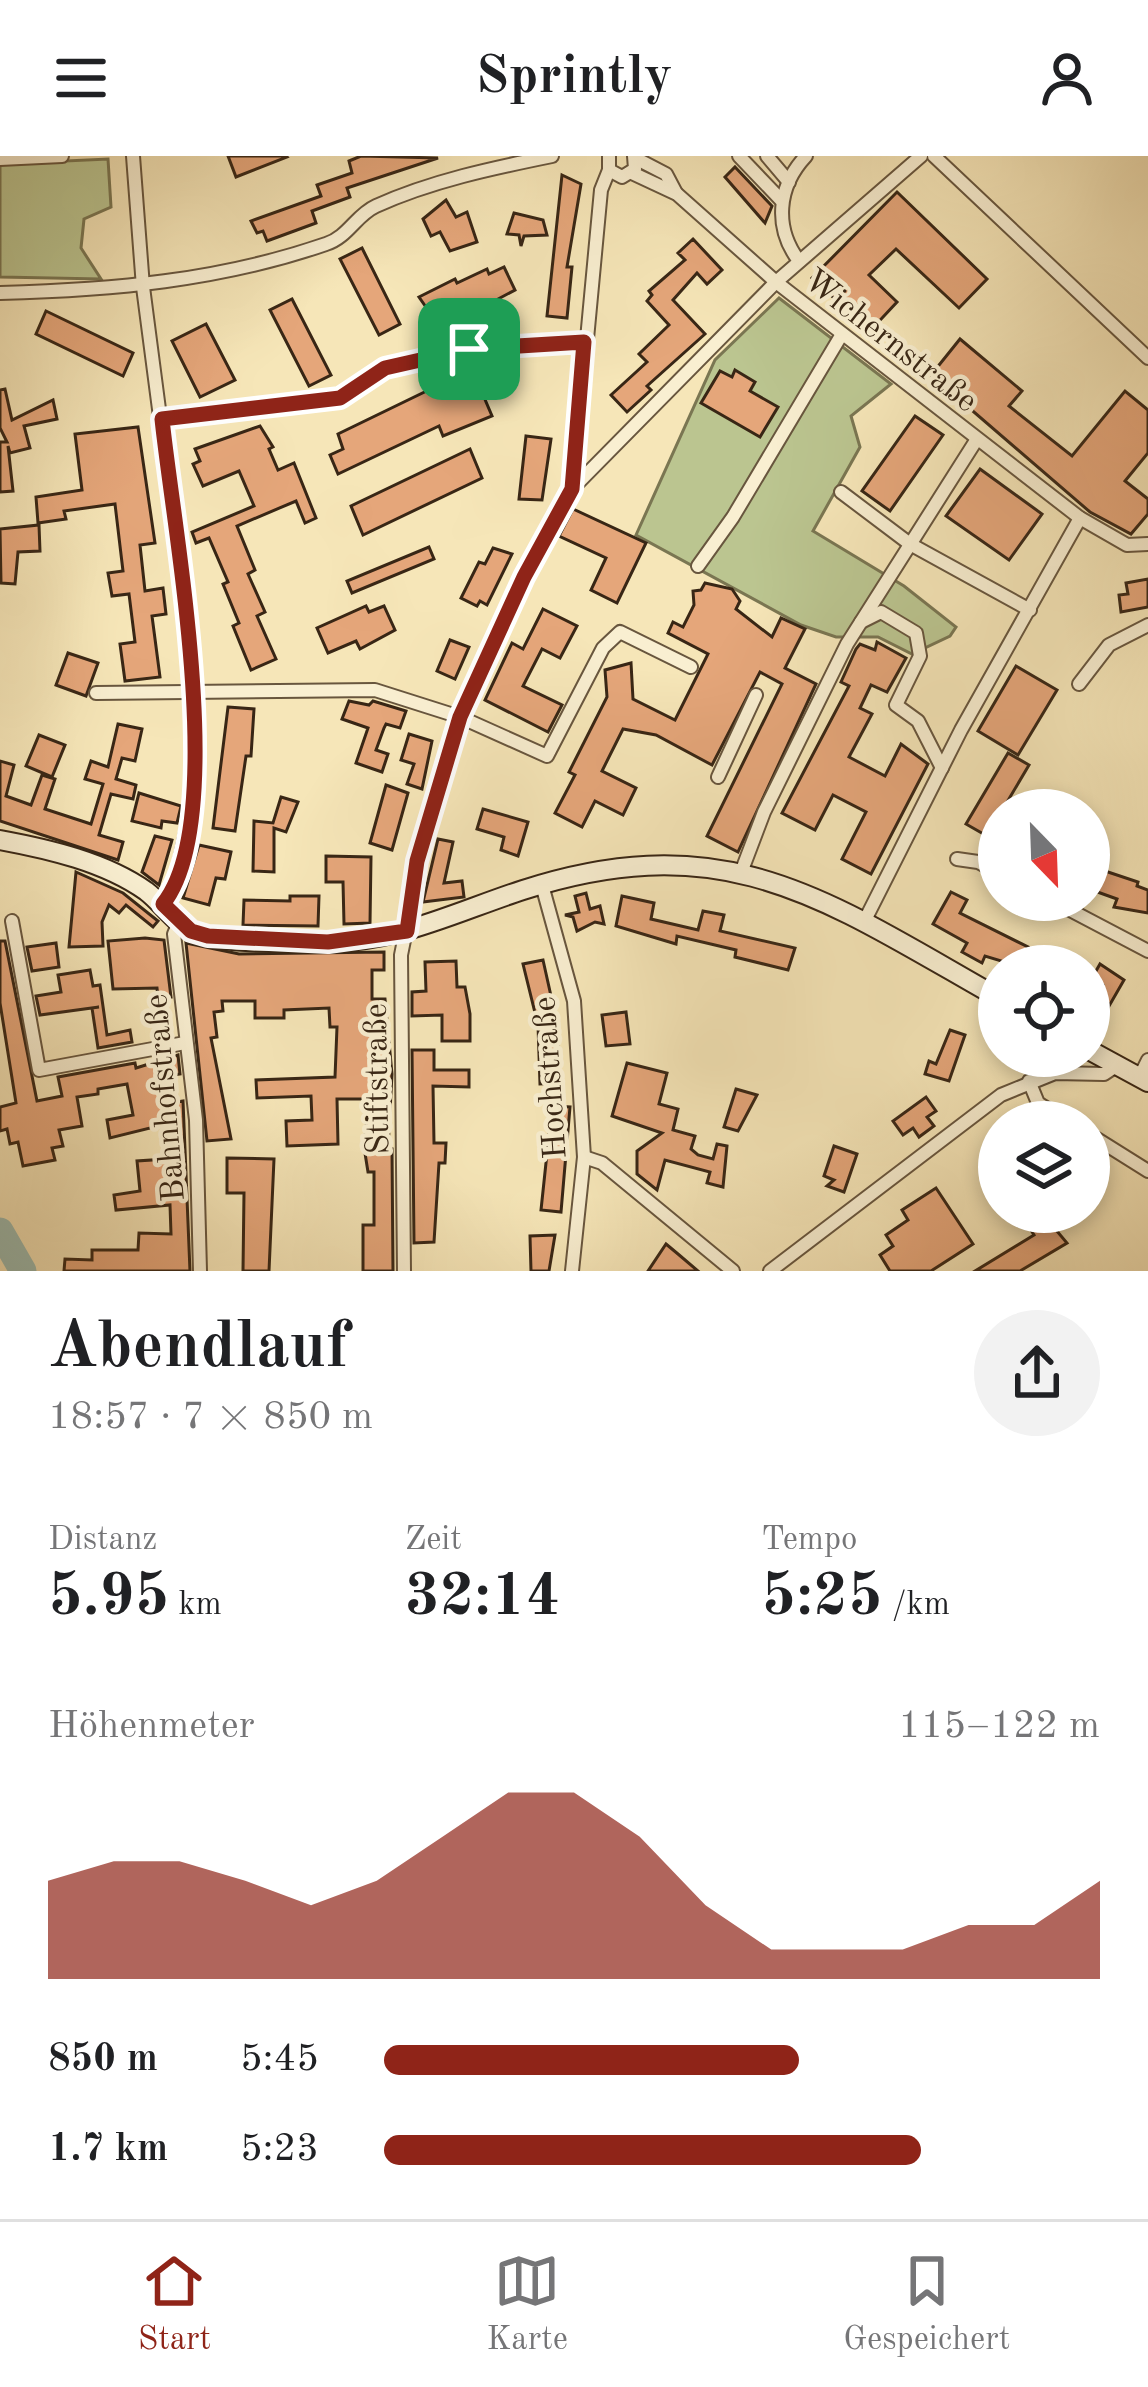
<!DOCTYPE html>
<html lang="de">
<meta charset="utf-8">
<style>
body{margin:0;font-family:"Old Standard TT",serif;background:#f2f2f2;color:#202124;height:100vh;display:flex;flex-direction:column;font-size:45px;white-space:nowrap}
*{box-sizing:border-box;margin:0}
p{font-size:39px;color:#757577}
.icon{flex:none;width:66px;height:66px;fill:none;stroke:currentColor;stroke-width:2;stroke-linecap:round;stroke-linejoin:round}
.map{position:relative;height:1115px;overflow:hidden}
.side{display:flex;flex-direction:column;background:#fff;flex:1}
.side>*{flex:none}
.needle{width:78px;rotate:157deg}
.buttons{position:absolute;left:978px;top:633px;display:grid;gap:24px}
.buttons a{display:grid;place-items:center;width:132px;height:132px;border-radius:50%;background:#fff;box-shadow:0 6px 18px #0003;font-size:60px}
.pin{position:absolute;display:grid;place-items:center;width:102px;height:102px;color:#fff;margin:-51px;border-radius:24px;box-shadow:0 6px 18px #0006}
.round{display:grid;place-items:center;flex:none;width:126px;height:126px;border-radius:63px;background:#f2f2f2}
.summary{display:flex;align-items:center;justify-content:space-between;height:204px;padding:0 48px}
h1{font-size:66px;font-weight:700;line-height:90px}
.metrics{display:grid;grid-template-columns:repeat(3,1fr);gap:18px;height:204px;padding:12px 48px}
.metrics div{display:grid;align-content:center}
.metrics b{font-size:60px;font-weight:700}
.metrics small{font-size:33px;font-weight:400}
.metrics p{font-size:33px}
.chart{height:336px;padding:24px 48px}
.chart p{display:flex;justify-content:space-between}
.chart svg{width:100%;height:216px;margin-top:12px;fill:#8f2418;opacity:.7}
ul{padding:0 48px;list-style:none;font-size:39px}
li{display:grid;grid-template-columns:192px 144px 1fr;align-items:center;height:90px}
li i{height:30px;border-radius:15px;background:#8f2418}
header{display:flex;justify-content:space-between;align-items:center;height:156px;padding:0 48px;background:#fff;font-size:54px;font-weight:700}
.tabs{display:flex;justify-content:space-around;align-items:center;height:168px;border-top:3px solid #e0e0e0;background:#fff;font-size:33px;color:#757577}
.tabs a{display:grid;justify-items:center;gap:6px}
.tabs .selected{color:#8f2418}
.map>svg:first-child{display:block}
.green{fill:#bbc590;stroke:#7a7652;stroke-width:3}
.lines{fill:none;stroke-linecap:round;stroke-linejoin:round}
.river{stroke:#9dbeb3;stroke-width:27}
.building{fill:#e5a67a;stroke:#382615;stroke-width:3}
.street-casing{stroke:#68563e;stroke-width:16}
.secondary-casing{stroke:#382615;stroke-width:22}
.street{stroke:#f9efd1;stroke-width:12}
.secondary{stroke:#f9efd1;stroke-width:18}
.route-casing{stroke:#fff;stroke-width:24}
.route{stroke:#8f2418;stroke-width:15}
.labels{text-anchor:middle;stroke-width:9;stroke-linejoin:round;paint-order:stroke}
.street-label{font-size:33px;fill:#382615;stroke:#f9efd1}
</style>
<header><svg class="icon" aria-label="menu" viewBox="0 0 24 24"><path d="M4 6h16M4 12h16M4 18h16"/></svg>Sprintly<svg class="icon" aria-label="person" viewBox="0 0 24 24"><circle cx="12" cy="8" r="4"/><path d="M4 21q1-7 8-7t8 7"/></svg></header>
<div class="map">
<svg width="1148" height="1115" viewBox="0 0 1148 1115">
<rect width="100%" height="100%" fill="#f6e6b8"/>
<filter id="stains"><feTurbulence type="fractalNoise" baseFrequency=".00167" numOctaves="4"/><feColorMatrix values="0 0 0 0 .2 0 0 0 0 .09 0 0 0 0 .02 0 0 0 .5 -.17"/></filter>
<radialGradient id="worn" r=".72"><stop offset=".6" stop-color="#630" stop-opacity="0"/><stop offset="1" stop-color="#630" stop-opacity=".3"/></radialGradient>
<g class="green">
<path d="M 108,3 L 111,51 L 84,63 L 81,92 L 101,123 L 0,121 L 0,8 Z"/>
<path d="M 779,142 L 891,228 L 851,260 L 860,291 L 813,375 L 904,430 L 956,471 L 950,480 L 912,498 L 878,481 L 836,481 L 801,469 L 636,379 L 715,204 Z"/>
</g>
<g class="lines">
<path class="river" d="M 0,1075 L 23,1115"/>
</g>
<g class="building">
<path d="M 228,0 L 286,0 L 287,1 L 236,21 Z"/>
<path d="M 361,0 L 438,2 L 347,32 L 350,41 L 312,55 L 316,67 L 267,85 L 263,75 L 257,77 L 251,65 L 321,40 L 317,29 L 352,17 L 349,5 Z"/>
<path d="M 735,11 L 772,50 L 765,67 L 725,21 Z"/>
<path d="M 562,19 L 581,28 L 567,111 L 572,111 L 567,162 L 547,160 Z"/>
<path d="M 897,36 L 987,123 L 959,152 L 896,93 L 869,119 L 897,146 L 870,175 L 812,122 Z"/>
<path d="M 446,44 L 456,61 L 467,56 L 477,86 L 450,95 L 440,76 L 431,80 L 423,63 Z"/>
<path d="M 514,57 L 543,64 L 547,79 L 524,80 L 521,90 L 519,79 L 507,78 Z"/>
<path d="M 693,83 L 722,114 L 707,128 L 697,117 L 673,144 L 705,178 L 647,230 L 651,234 L 627,256 L 611,239 L 647,206 L 639,198 L 669,169 L 647,145 L 652,139 L 649,135 L 685,104 L 678,97 Z"/>
<path d="M 362,92 L 400,168 L 379,179 L 340,103 Z"/>
<path d="M 504,111 L 515,134 L 485,150 L 472,148 L 435,164 L 419,141 L 455,123 L 457,127 L 487,113 L 489,118 Z"/>
<path d="M 292,143 L 331,219 L 309,230 L 270,154 Z"/>
<path d="M 46,155 L 133,197 L 123,220 L 36,178 Z"/>
<path d="M 206,168 L 235,224 L 200,241 L 172,185 Z"/>
<path d="M 960,183 L 1022,235 L 1009,250 L 1072,300 L 1125,235 L 1148,254 L 1148,297 L 1125,325 L 1148,343 L 1148,358 L 1131,378 L 1090,356 L 931,219 Z"/>
<path d="M 472,213 L 492,260 L 443,280 L 439,270 L 338,318 L 330,299 L 343,293 L 338,278 Z"/>
<path d="M 735,214 L 755,226 L 750,235 L 778,251 L 760,281 L 701,247 L 720,215 L 732,221 Z"/>
<path d="M 5,233 L 12,264 L 53,244 L 57,263 L 24,270 L 30,292 L 10,297 L 8,290 L 13,335 L 0,336 L 0,286 L 7,286 L 0,272 L 0,234 Z"/>
<path d="M 915,260 L 943,279 L 890,355 L 862,335 Z"/>
<path d="M 260,270 L 273,291 L 269,293 L 278,314 L 294,307 L 316,362 L 305,367 L 296,345 L 237,370 L 255,414 L 248,418 L 265,456 L 257,460 L 276,503 L 251,514 L 233,470 L 239,467 L 223,428 L 228,426 L 209,382 L 196,387 L 192,376 L 254,350 L 239,315 L 203,330 L 193,308 L 200,305 L 195,293 Z"/>
<path d="M 138,271 L 155,387 L 140,389 L 145,435 L 163,432 L 166,458 L 152,460 L 160,521 L 125,525 L 120,488 L 135,486 L 129,438 L 112,440 L 108,417 L 123,415 L 115,348 L 64,355 L 66,363 L 38,367 L 36,341 L 82,334 L 75,278 Z"/>
<path d="M 526,280 L 551,283 L 542,344 L 519,343 Z"/>
<path d="M 470,293 L 482,322 L 363,379 L 351,350 Z"/>
<path d="M 980,313 L 1042,358 L 1009,404 L 946,360 Z"/>
<path d="M 573,353 L 646,387 L 617,447 L 591,434 L 606,402 L 559,380 Z"/>
<path d="M 39,369 L 40,395 L 18,396 L 15,428 L 1,427 L 0,373 Z"/>
<path d="M 429,391 L 434,403 L 352,437 L 347,425 Z"/>
<path d="M 493,392 L 512,398 L 487,449 L 480,445 L 477,450 L 461,442 L 479,406 L 485,408 Z"/>
<path d="M 1148,423 L 1148,451 L 1121,456 L 1119,439 L 1128,438 L 1126,427 Z"/>
<path d="M 705,427 L 732,433 L 740,445 L 736,453 L 772,481 L 781,462 L 805,473 L 785,512 L 816,528 L 738,696 L 707,680 L 782,528 L 760,516 L 712,609 L 656,579 L 623,573 L 602,615 L 636,632 L 623,659 L 595,645 L 582,671 L 555,657 L 575,619 L 569,616 L 607,541 L 605,514 L 631,507 L 633,543 L 675,564 L 708,498 L 668,477 L 673,466 L 683,471 L 694,449 L 693,435 L 701,434 Z"/>
<path d="M 366,450 L 369,456 L 384,450 L 395,474 L 360,493 L 356,485 L 328,497 L 317,472 Z"/>
<path d="M 543,453 L 577,470 L 560,502 L 542,493 L 523,530 L 562,549 L 548,576 L 485,544 L 512,487 L 523,493 Z"/>
<path d="M 450,484 L 469,491 L 455,523 L 437,515 Z"/>
<path d="M 877,486 L 906,502 L 887,536 L 871,529 L 860,552 L 872,558 L 849,601 L 885,620 L 901,588 L 928,608 L 871,718 L 842,703 L 866,656 L 833,639 L 815,674 L 782,657 L 849,530 L 841,526 L 856,493 L 860,488 L 875,494 Z"/>
<path d="M 68,497 L 98,507 L 86,540 L 56,529 Z"/>
<path d="M 1016,510 L 1057,534 L 1018,599 L 978,575 Z"/>
<path d="M 349,545 L 369,549 L 373,545 L 406,555 L 400,572 L 386,568 L 384,572 L 376,594 L 388,598 L 382,616 L 356,607 L 368,572 L 342,563 Z"/>
<path d="M 228,551 L 254,553 L 251,600 L 246,600 L 235,675 L 213,672 Z"/>
<path d="M 118,568 L 142,573 L 135,605 L 122,602 L 116,623 L 136,629 L 133,643 L 111,638 L 99,679 L 123,686 L 118,704 L 0,665 L 0,605 L 14,609 L 6,640 L 31,649 L 42,619 L 55,623 L 45,653 L 91,668 L 103,628 L 85,623 L 91,605 L 108,611 Z"/>
<path d="M 409,578 L 432,585 L 422,633 L 407,628 L 414,608 L 401,604 Z"/>
<path d="M 39,579 L 65,589 L 52,621 L 26,610 Z"/>
<path d="M 1008,597 L 1029,609 L 987,680 L 966,668 Z"/>
<path d="M 386,629 L 408,637 L 392,694 L 370,687 Z"/>
<path d="M 139,637 L 181,650 L 177,667 L 162,665 L 161,672 L 132,665 Z"/>
<path d="M 281,641 L 298,646 L 286,676 L 274,672 L 274,716 L 253,715 L 254,665 L 273,667 Z"/>
<path d="M 483,653 L 528,666 L 518,700 L 501,694 L 504,681 L 477,673 Z"/>
<path d="M 155,680 L 172,684 L 159,729 L 142,716 Z"/>
<path d="M 438,683 L 453,686 L 444,727 L 462,725 L 464,741 L 423,746 Z"/>
<path d="M 199,689 L 231,696 L 225,723 L 216,722 L 209,749 L 183,742 Z"/>
<path d="M 326,700 L 371,701 L 370,767 L 344,768 L 343,726 L 326,726 Z"/>
<path d="M 1093,711 L 1138,726 L 1137,730 L 1148,734 L 1148,757 L 1114,751 L 1117,743 L 1089,733 Z"/>
<path d="M 76,716 L 123,737 L 158,765 L 153,771 L 126,749 L 119,757 L 109,749 L 102,766 L 103,790 L 69,791 Z"/>
<path d="M 951,736 L 967,744 L 960,757 L 1028,791 L 1018,810 L 985,800 L 982,807 L 962,796 L 967,787 L 933,768 Z"/>
<path d="M 586,737 L 590,753 L 600,750 L 604,768 L 595,766 L 577,775 L 573,761 L 565,759 L 579,756 L 575,740 Z"/>
<path d="M 290,740 L 319,740 L 318,770 L 243,769 L 244,744 L 290,745 Z"/>
<path d="M 622,740 L 654,747 L 651,763 L 698,774 L 703,755 L 724,759 L 720,775 L 795,792 L 788,814 L 735,801 L 736,794 L 677,780 L 676,788 L 616,770 Z"/>
<path d="M 145,782 L 164,784 L 171,841 L 158,842 L 157,832 L 113,833 L 108,785 Z"/>
<path d="M 0,785 L 5,785 L 37,945 L 62,940 L 58,921 L 135,907 L 136,912 L 178,899 L 180,918 L 159,921 L 164,948 L 183,945 L 190,1115 L 64,1115 L 65,1103 L 92,1104 L 92,1094 L 138,1094 L 139,1077 L 171,1078 L 170,1049 L 116,1054 L 114,1039 L 140,1035 L 137,1005 L 182,1002 L 178,965 L 110,982 L 107,964 L 133,959 L 127,928 L 98,933 L 98,938 L 77,941 L 82,970 L 59,974 L 63,990 L 52,992 L 55,1004 L 23,1010 L 18,986 L 10,988 L 7,973 L 0,975 L 0,951 L 16,947 L 0,847 Z"/>
<path d="M 56,787 L 59,811 L 32,815 L 27,791 Z"/>
<path d="M 186,787 L 239,798 L 384,796 L 384,814 L 372,814 L 372,843 L 385,843 L 392,918 L 388,993 L 392,993 L 393,1115 L 363,1115 L 363,1069 L 374,1069 L 374,1016 L 368,1016 L 364,991 L 369,943 L 337,943 L 338,988 L 287,990 L 286,965 L 312,964 L 311,940 L 257,942 L 256,924 L 335,921 L 337,871 L 330,871 L 329,852 L 284,854 L 284,862 L 255,862 L 255,845 L 222,845 L 223,855 L 214,856 L 217,881 L 211,882 L 231,983 L 207,985 Z"/>
<path d="M 543,804 L 557,867 L 560,927 L 540,928 L 538,869 L 523,808 Z"/>
<path d="M 456,805 L 457,831 L 465,831 L 470,858 L 470,885 L 442,885 L 442,859 L 412,860 L 412,836 L 426,835 L 425,806 Z"/>
<path d="M 1100,808 L 1124,824 L 1105,857 L 1092,850 L 1103,829 L 1092,822 Z"/>
<path d="M 90,814 L 93,830 L 100,829 L 107,879 L 130,874 L 132,886 L 98,892 L 92,852 L 99,851 L 40,859 L 36,840 L 61,836 L 58,819 Z"/>
<path d="M 626,856 L 630,888 L 606,890 L 602,859 Z"/>
<path d="M 950,874 L 965,879 L 949,925 L 925,918 L 929,905 L 936,908 Z"/>
<path d="M 412,894 L 434,894 L 434,914 L 469,914 L 469,931 L 433,930 L 434,987 L 446,987 L 445,1007 L 439,1007 L 434,1086 L 414,1087 Z"/>
<path d="M 627,907 L 667,917 L 659,948 L 678,953 L 673,974 L 695,980 L 691,993 L 698,999 L 713,1003 L 717,988 L 727,990 L 723,1031 L 707,1027 L 710,1016 L 665,1004 L 657,1034 L 637,1018 L 637,995 L 662,977 L 612,960 Z"/>
<path d="M 736,933 L 757,939 L 738,975 L 724,971 Z"/>
<path d="M 926,941 L 936,955 L 927,961 L 934,970 L 919,981 L 913,972 L 903,979 L 893,965 Z"/>
<path d="M 552,950 L 570,951 L 561,1056 L 541,1054 Z"/>
<path d="M 834,990 L 857,998 L 844,1036 L 827,1030 L 834,1024 L 824,1020 Z"/>
<path d="M 227,1002 L 274,1003 L 269,1115 L 243,1115 L 244,1037 L 227,1037 Z"/>
<path d="M 936,1032 L 973,1088 L 931,1115 L 890,1115 L 880,1099 L 893,1090 L 886,1079 L 908,1064 L 902,1054 Z"/>
<path d="M 1020,1056 L 1041,1056 L 1067,1087 L 1020,1115 L 975,1115 L 1034,1079 Z"/>
<path d="M 555,1079 L 549,1115 L 531,1115 L 530,1080 Z"/>
<path d="M 666,1088 L 678,1098 L 698,1115 L 648,1115 Z"/>
</g>
<g class="lines">
<g class="street-casing">
<g id="street">
<path d="M 133,0 L 143,131 L 196,536 L 192,649 L 175,728 L 163,749"/>
<path d="M 609,0 L 609,14 L 622,21 L 635,13 L 634,0"/>
<path d="M 739,0 L 781,44"/>
<path d="M 767,0 L 789,26"/>
<path d="M 934,0 L 1148,202"/>
<path d="M 635,2 L 666,18 L 676,37"/>
<path d="M 0,3 L 62,0"/>
<path d="M 632,17 L 677,38 L 776,126 L 1080,362 L 1127,389 L 1148,388"/>
<path d="M 799,105 C 774,72 777,31 806,0"/>
<path d="M 0,137 C 111,134 219,125 326,88 C 348,81 356,59 376,50 C 431,25 493,12 552,0"/>
<path d="M 162,263 L 340,242 L 385,212 L 469,193 L 584,186"/>
<path d="M 573,332 L 601,34 L 609,14"/>
<path d="M 841,336 L 910,388 L 1030,454"/>
<path d="M 698,410 L 733,361 L 842,178"/>
<path d="M 861,466 L 881,456 L 916,477 L 920,500 L 896,549 L 918,565 L 942,612"/>
<path d="M 1079,528 L 1109,489 L 1148,469"/>
<path d="M 96,537 L 375,534 L 460,561 L 547,600 L 603,492 L 620,476 L 691,511"/>
<path d="M 718,621 L 756,539"/>
<path d="M 957,703 L 978,706 L 999,717"/>
<path d="M 742,714 L 764,656 L 847,488 L 977,283"/>
<path d="M 542,729 L 574,845 L 584,1001 L 572,1115"/>
<path d="M 1051,744 L 1148,795"/>
<path d="M 12,765 L 39,914 L 185,887"/>
<path d="M 179,766 L 174,778 L 196,964 L 200,1115"/>
<path d="M 864,766 L 961,574 L 1080,362"/>
<path d="M 1139,922 L 1148,904"/>
<path d="M 1029,925 L 1038,947 L 1069,966"/>
<path d="M 1089,978 L 1148,1015"/>
<path d="M 584,1001 L 602,1007 L 733,1115"/>
<path d="M 404,1115 L 401,799 L 430,656 L 460,561 L 524,421 L 572,333 L 776,126 L 921,0"/>
<path d="M 770,1115 L 1001,939 L 1055,917 L 1104,918 L 1116,910"/>
</g>
</g>
<g class="secondary-casing">
<g id="secondary">
<path d="M 0,684 C 49,693 105,706 146,735 C 162,747 175,768 194,776 C 229,790 283,784 321,786 C 391,789 458,755 523,734 C 728,668 827,745 999,842"/>
<path d="M 1089,894 L 1148,926"/>
</g>
</g>
<use href="#street" class="street"/>
<use href="#secondary" class="secondary"/>
</g>
<g class="lines">
<g class="route-casing">
<path id="route" d="M 584,186 L 572,333 L 524,421 L 460,561 L 417,705 L 407,775 L 328,786 L 208,780 L 191,775 L 163,748 C 230,664 173,371 162,263 L 340,242 L 385,212 L 469,193 Z"/>
</g>
<use href="#route" class="route"/>
</g>
<g class="labels">
<g class="street-label">
<text transform="translate(892 183) rotate(38)" y="12">Wichernstraße</text>
<text transform="translate(548 922) rotate(-94)" y="12">Hochstraße</text>
<text transform="translate(375 923) rotate(-91)" y="12">Stiftstraße</text>
<text transform="translate(163 942) rotate(-95)" y="12">Bahnhofstraße</text>
</g>
</g>
<rect width="100%" height="100%" filter="url(#stains)"/>
<rect width="100%" height="100%" fill="url(#worn)"/>
</svg>
<div class="buttons">
<a><svg class="needle" viewBox="-14 -14 28 28"><path d="M0-13l5 13h-10z" fill="#e53935"/><path d="M0 13l5-13h-10z" fill="#757577"/></svg></a>
<a><svg class="icon" aria-label="locate" viewBox="0 0 24 24"><circle cx="12" cy="12" r="6"/><path d="M12 2v4M12 18v4M2 12h4M18 12h4"/></svg></a>
<a><svg class="icon" aria-label="layers" viewBox="0 0 24 24"><path d="M12 4l9 5-9 5-9-5zM3 14l9 5 9-5"/></svg></a>
</div>
<div class="pin" style="left:469px;top:193px;background:#1e9e55"><svg class="icon" aria-label="arrive" viewBox="0 0 24 24"><path d="M6 21V4h12l-3 4 3 4H6"/></svg></div>
</div>
<section class="side">
<div class="summary"><div><h1>Abendlauf</h1><p>18:57 · 7 × 850 m</p></div><a class="round"><svg class="icon" aria-label="share" viewBox="0 0 24 24"><path d="M12 15V3M7 8l5-5 5 5M5 13v7h14v-7"/></svg></a></div>
<div class="metrics">
<div><p>Distanz</p><b>5.95<small> km</small></b></div>
<div><p>Zeit</p><b>32:14</b></div>
<div><p>Tempo</p><b>5:25<small> /km</small></b></div>
</div>
<div class="chart"><p><span>Höhenmeter</span>115–122 m</p>
<svg viewBox="0 0 160 44" preserveAspectRatio="none"><path d="M0 44V24L10 20L20 20L30 24L40 29L50 24L60 15L70 6L80 6L90 15L100 29L110 38L120 38L130 38L140 33L150 33L160 24V44z"/></svg>
</div>
<ul>
<li><b>850 m</b>5:45<i style="width:58%"></i></li>
<li><b>1.7 km</b>5:23<i style="width:75%"></i></li>
</ul>
</section>
<nav class="tabs">
<a class="selected"><svg class="icon" aria-label="home" viewBox="0 0 24 24"><path d="M3 11l9-7 9 7M6 9v11h12V9"/></svg>Start</a>
<a><svg class="icon" aria-label="map" viewBox="0 0 24 24"><path d="M3 6l6-2 6 2 6-2v14l-6 2-6-2-6 2zM9 4v14M15 6v14"/></svg>Karte</a>
<a><svg class="icon" aria-label="saved" viewBox="0 0 24 24"><path d="M7 4h10v16l-5-4-5 4z"/></svg>Gespeichert</a>
</nav>
